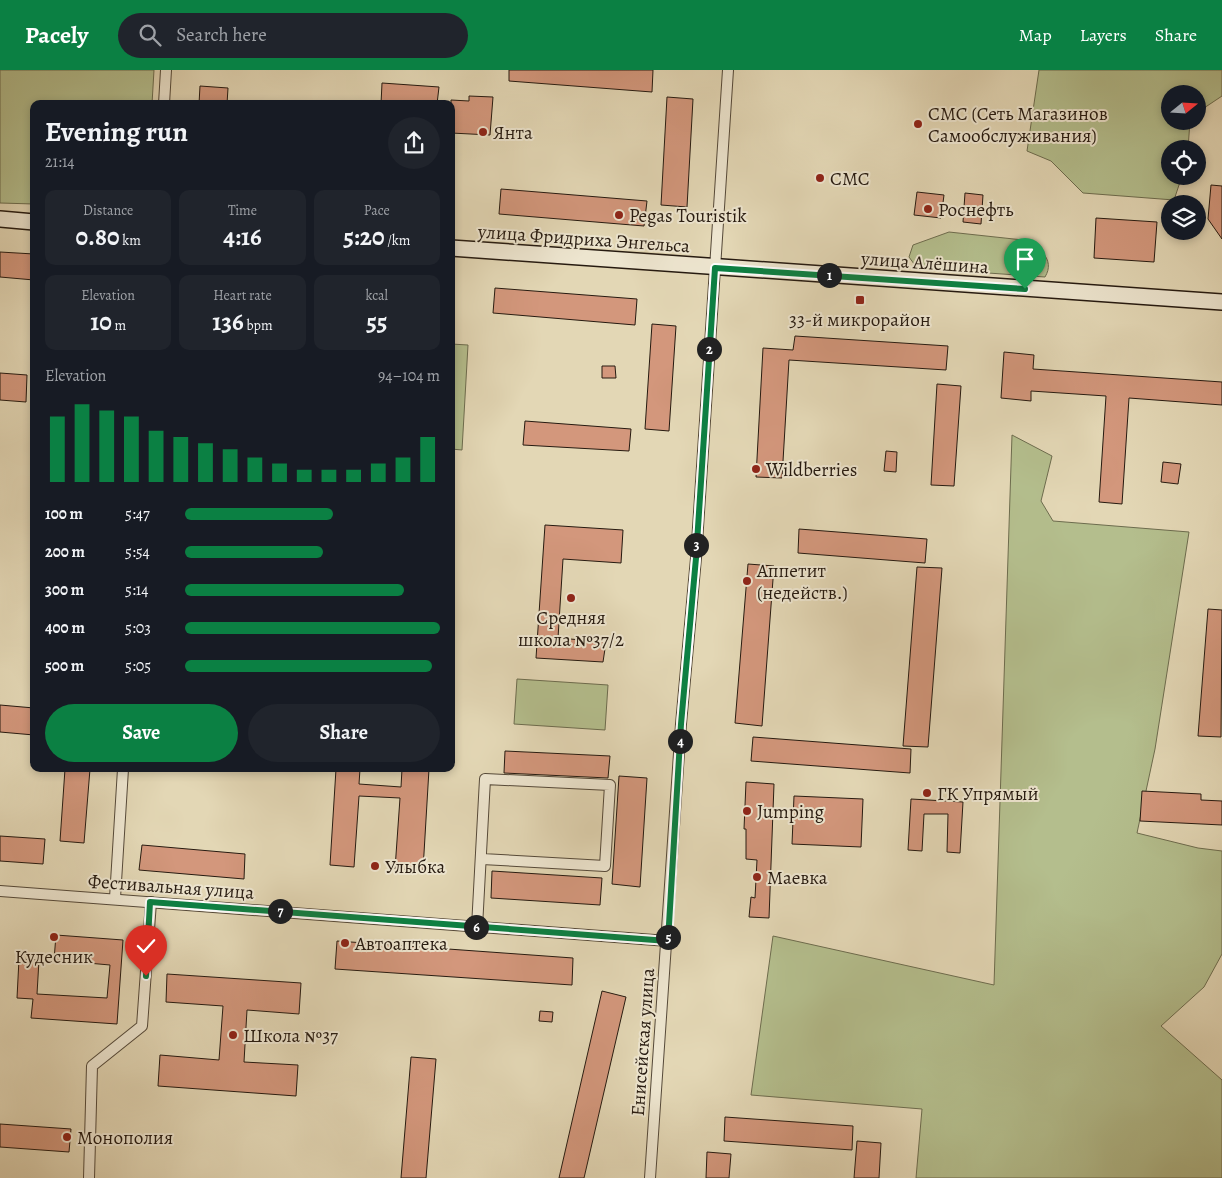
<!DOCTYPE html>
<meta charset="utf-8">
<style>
body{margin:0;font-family:Alegreya,serif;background:#20242c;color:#f1f3f6;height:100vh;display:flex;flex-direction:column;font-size:19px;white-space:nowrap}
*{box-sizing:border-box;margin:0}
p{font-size:16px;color:#9ea1a6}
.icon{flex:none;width:28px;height:28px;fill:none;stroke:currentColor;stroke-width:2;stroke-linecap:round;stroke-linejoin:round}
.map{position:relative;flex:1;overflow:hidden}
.side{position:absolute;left:30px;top:30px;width:425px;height:672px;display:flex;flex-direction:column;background:#171b24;border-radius:10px;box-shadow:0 2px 8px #0003}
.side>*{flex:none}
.needle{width:32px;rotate:72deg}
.fabs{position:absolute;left:1161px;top:15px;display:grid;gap:10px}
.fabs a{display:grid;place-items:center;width:45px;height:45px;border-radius:50%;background:#171b24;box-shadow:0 2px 8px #0003;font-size:25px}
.pin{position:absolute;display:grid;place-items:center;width:42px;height:42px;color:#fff;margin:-51px -21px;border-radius:50% 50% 50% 0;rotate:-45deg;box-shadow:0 0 5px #0007}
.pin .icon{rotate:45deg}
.km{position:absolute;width:25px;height:25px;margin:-12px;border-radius:50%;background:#222;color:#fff;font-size:14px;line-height:25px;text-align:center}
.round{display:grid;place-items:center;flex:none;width:52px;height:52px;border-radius:26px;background:#20242c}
.summary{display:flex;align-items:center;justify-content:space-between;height:85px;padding:0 15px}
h1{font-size:28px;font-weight:700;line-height:38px}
.metrics{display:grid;grid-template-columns:repeat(3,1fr);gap:8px;height:85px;padding:5px 15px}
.metrics div{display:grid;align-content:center;border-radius:10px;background:#20242c;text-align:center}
.metrics b{font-size:25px;font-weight:700}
.metrics small{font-size:14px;font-weight:400}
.metrics p{font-size:14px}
.chart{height:140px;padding:10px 15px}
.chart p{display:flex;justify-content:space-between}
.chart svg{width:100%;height:90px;margin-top:5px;stroke:#0b8043;stroke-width:6}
.primary-button{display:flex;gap:10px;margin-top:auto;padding:10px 15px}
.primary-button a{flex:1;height:58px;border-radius:30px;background:#0b8043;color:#fff;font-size:20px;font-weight:700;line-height:58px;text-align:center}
.primary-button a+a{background:#20242c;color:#f1f3f6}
ul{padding:0 15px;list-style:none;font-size:16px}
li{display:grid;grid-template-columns:80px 60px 1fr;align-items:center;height:38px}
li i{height:12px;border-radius:6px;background:#0b8043}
header{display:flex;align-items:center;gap:30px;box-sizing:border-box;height:70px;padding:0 25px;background:#0b8043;color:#fff}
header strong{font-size:24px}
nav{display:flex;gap:28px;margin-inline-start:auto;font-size:18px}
.search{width:350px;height:45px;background:#20242c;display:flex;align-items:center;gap:12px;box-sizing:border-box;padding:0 18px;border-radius:28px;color:#9ea1a6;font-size:19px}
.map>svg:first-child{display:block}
.green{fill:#b4be8d;stroke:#6d6c4e}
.building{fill:#d3977c;stroke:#261a10}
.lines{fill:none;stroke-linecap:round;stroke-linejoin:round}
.street-casing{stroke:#554939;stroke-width:12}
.secondary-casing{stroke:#261a10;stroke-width:18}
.street{stroke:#ede5cf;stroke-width:10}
.secondary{stroke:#ede5cf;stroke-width:15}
.route-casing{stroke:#fff;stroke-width:10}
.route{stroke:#0b8043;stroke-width:6}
.poi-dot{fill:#8f2418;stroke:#ede5cf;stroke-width:2}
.labels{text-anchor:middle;stroke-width:4;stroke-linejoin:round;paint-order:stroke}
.poi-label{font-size:19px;fill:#261a10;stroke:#ede5cf;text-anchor:start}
.street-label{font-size:19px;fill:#261a10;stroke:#ede5cf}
</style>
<header>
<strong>Pacely</strong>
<div class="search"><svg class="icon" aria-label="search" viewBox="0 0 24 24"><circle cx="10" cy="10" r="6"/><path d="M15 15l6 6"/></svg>Search here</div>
<nav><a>Map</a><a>Layers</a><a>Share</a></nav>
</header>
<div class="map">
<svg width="1222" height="1108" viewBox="0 0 1222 1108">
<rect width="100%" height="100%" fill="#e3d7b5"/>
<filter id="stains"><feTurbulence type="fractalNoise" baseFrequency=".004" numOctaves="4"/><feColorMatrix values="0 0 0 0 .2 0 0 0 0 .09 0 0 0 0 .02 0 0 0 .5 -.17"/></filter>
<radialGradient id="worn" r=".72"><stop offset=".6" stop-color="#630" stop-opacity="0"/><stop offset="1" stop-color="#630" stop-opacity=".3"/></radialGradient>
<g class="green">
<path d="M 0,0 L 154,0 L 152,34 L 34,34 L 34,134 L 0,133 Z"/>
<path d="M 1039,0 L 1222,0 L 1222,26 L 1198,42 L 1198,24 L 1170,24 L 1170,51 L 1190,51 L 1188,79 L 1170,79 L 1170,106 L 1182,106 L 1174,130 L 1083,123 L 1051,91 L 1027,81 Z"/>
<path d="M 949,162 L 1023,170 C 1038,176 1056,189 1045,207 L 917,198 L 909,187 L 913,175 Z"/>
<path d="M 451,274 L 468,275 L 462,380 L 451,379 Z"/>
<path d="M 1012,365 L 1052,386 L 1041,431 L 1053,451 L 1189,462 L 1155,679 L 1137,763 L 1198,778 L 1222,781 L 1222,884 L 1204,917 L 1161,956 L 1222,1010 L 1222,1108 L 916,1108 L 922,1039 L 751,1025 L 773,866 L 994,915 Z"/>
<path d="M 517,609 L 608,615 L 605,660 L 514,654 Z"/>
</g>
<g class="building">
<path d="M 509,0 L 653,0 L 652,22 L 509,11 Z"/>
<path d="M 382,13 L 439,17 L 437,34 L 381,34 Z"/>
<path d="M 200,16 L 228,18 L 227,34 L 199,34 Z"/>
<path d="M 469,26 L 493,27 L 490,65 L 451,63 L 451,30 L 469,31 Z"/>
<path d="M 667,27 L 693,29 L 687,137 L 661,135 Z"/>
<path d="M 1211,115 L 1222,116 L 1222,169 L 1208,149 Z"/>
<path d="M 501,119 L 647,131 L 644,156 L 499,144 Z"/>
<path d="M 917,122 L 944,125 L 941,148 L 914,145 Z"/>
<path d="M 965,123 L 983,125 L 981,154 L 963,152 Z"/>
<path d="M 1096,148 L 1157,152 L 1154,192 L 1094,188 Z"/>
<path d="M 0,182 L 34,184 L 34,210 L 0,207 Z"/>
<path d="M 495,218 L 637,229 L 635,255 L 493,243 Z"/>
<path d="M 652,254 L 676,256 L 669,361 L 645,359 Z"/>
<path d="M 795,266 L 948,276 L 946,300 L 789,290 L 782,408 L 756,407 L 763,278 L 793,280 Z"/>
<path d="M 1004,282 L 1034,285 L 1033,299 L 1222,312 L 1222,335 L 1129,328 L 1122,434 L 1099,432 L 1106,326 L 1031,321 L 1031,331 L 1001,328 Z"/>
<path d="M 602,296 L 615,296 L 616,308 L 602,308 Z"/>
<path d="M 0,303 L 27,305 L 26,332 L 0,330 Z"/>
<path d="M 937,314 L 961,316 L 954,416 L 931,415 Z"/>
<path d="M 525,351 L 631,359 L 629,381 L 523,375 Z"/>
<path d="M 886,381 L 897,382 L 896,402 L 884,401 Z"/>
<path d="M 1163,392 L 1181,394 L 1178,414 L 1161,412 Z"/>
<path d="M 545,455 L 623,460 L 621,493 L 563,489 L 558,568 L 606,572 L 603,592 L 536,588 Z"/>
<path d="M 799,459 L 927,469 L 925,493 L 798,483 Z"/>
<path d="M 748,494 L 774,496 L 762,656 L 735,653 Z"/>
<path d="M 917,497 L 942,498 L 928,677 L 903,676 Z"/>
<path d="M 1208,539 L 1222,540 L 1221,667 L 1198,666 Z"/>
<path d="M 0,635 L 34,638 L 34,665 L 0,662 Z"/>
<path d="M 753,667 L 911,679 L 910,703 L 751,691 Z"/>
<path d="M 505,681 L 610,686 L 608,708 L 504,703 Z"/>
<path d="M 65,699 L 90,699 L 84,773 L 60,771 Z"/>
<path d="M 336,699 L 360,699 L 359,714 L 401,717 L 402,699 L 429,699 L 423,800 L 395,799 L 400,728 L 359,726 L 354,797 L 330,795 Z"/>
<path d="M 619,706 L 647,708 L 640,817 L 612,814 Z"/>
<path d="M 746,712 L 774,714 L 769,848 L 749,847 L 751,827 L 755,828 L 757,790 L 746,789 L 746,759 L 744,759 Z"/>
<path d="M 1142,721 L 1201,724 L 1201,730 L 1222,731 L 1222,755 L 1140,751 Z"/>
<path d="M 794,726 L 863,729 L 861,777 L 792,774 Z"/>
<path d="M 911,729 L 963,732 L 960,783 L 947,782 L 948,744 L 924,744 L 922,781 L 908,780 Z"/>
<path d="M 0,766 L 45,769 L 43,794 L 0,791 Z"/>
<path d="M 142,775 L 245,784 L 244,809 L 139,800 Z"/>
<path d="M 492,801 L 602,808 L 600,835 L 491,828 Z"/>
<path d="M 56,865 L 123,870 L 117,954 L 31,948 L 33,929 L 17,928 L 19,889 L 39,890 L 37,924 L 107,928 L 110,895 L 54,890 Z"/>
<path d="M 337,871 L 573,888 L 572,915 L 335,899 Z"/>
<path d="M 167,904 L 301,913 L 299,944 L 247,940 L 244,992 L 298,995 L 296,1026 L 158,1016 L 160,985 L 219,990 L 223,936 L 166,932 Z"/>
<path d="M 602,921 L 626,927 L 584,1108 L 559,1108 Z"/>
<path d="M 540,941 L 553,942 L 552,952 L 539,951 Z"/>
<path d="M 411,987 L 436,989 L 426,1108 L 401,1108 Z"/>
<path d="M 725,1047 L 853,1056 L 852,1080 L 724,1071 Z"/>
<path d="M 0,1054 L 71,1059 L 69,1082 L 0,1077 Z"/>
<path d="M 857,1071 L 881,1073 L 879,1108 L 854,1108 Z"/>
<path d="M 707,1082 L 731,1084 L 729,1108 L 706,1108 Z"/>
</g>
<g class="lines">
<g class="street-casing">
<g id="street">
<path d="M 164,34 L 166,0"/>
<path d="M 0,821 L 668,871"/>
<path d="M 115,828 L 123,699"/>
<path d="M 477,857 L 485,709 L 610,715 L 605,796 L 482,789"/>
<path d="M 89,1108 L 92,996 L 142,956 L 151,832"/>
<path d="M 650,1108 L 681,654 L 696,488 L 728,0"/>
</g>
</g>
<g class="secondary-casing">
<g id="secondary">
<path d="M 0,149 L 34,152"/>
<path d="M 451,178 L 1222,232"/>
</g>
</g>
<use href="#street" class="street"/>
<use href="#secondary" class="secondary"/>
</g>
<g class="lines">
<g class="route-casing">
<path id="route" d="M 146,906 L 150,832 L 668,871 L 681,654 L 696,488 L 715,198 L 1025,219"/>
</g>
<use href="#route" class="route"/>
</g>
<g class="poi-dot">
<circle cx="918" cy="54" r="5"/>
<circle cx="483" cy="62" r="5"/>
<circle cx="820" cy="108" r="5"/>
<circle cx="928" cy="139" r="5"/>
<circle cx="619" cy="145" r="5"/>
<rect x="855" y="225" width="10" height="10" rx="2.5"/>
<circle cx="756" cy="399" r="5"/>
<circle cx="747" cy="511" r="5"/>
<circle cx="571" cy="528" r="5"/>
<circle cx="927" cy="723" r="5"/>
<circle cx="747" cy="741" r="5"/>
<circle cx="375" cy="796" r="5"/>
<circle cx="757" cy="807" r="5"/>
<circle cx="54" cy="867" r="5"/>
<circle cx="345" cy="873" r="5"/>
<circle cx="233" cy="965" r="5"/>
<circle cx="67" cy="1067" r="5"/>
</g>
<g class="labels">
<g class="poi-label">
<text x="928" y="50">СМС (Сеть Магазинов<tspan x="928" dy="22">Самообслуживания)</tspan></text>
<text x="493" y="69">Янта</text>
<text x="830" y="115">СМС</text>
<text x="938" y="146">Роснефть</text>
<text x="629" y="152">Pegas Touristik</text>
<text x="860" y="256" text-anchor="middle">33-й микрорайон</text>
<text x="766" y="406">Wildberries</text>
<text x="757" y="507">Аппетит<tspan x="757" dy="22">(недейств.)</tspan></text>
<text x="571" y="554" text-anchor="middle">Средняя<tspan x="571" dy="22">школа №37/2</tspan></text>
<text x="937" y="730">ГК Упрямый</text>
<text x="757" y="748">Jumping</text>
<text x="385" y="803">Улыбка</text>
<text x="767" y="814">Маевка</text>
<text x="355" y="880">Автоаптека</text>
<text x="54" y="893" text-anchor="middle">Кудесник</text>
<text x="243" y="972">Школа №37</text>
<text x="77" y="1074">Монополия</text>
</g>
<g class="street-label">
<text transform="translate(584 168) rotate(4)" y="7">улица Фридриха Энгельса</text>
<text transform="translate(925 192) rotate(4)" y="7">улица Алёшина</text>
<text transform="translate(171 816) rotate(4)" y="7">Фестивальная улица</text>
<text transform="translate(642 972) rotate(-86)" y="7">Енисейская улица</text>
</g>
</g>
<rect width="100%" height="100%" filter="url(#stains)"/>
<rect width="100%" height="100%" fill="url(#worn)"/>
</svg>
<div class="fabs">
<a><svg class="needle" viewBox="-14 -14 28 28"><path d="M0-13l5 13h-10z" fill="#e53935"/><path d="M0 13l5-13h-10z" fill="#9ea1a6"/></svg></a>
<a><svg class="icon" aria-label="locate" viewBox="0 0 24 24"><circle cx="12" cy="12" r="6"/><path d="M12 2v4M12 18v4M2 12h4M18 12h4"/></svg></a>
<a><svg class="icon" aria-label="layers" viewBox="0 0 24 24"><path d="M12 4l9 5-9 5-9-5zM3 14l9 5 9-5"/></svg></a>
</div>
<div class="pin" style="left:1025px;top:219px;background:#1e9e55"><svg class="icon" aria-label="arrive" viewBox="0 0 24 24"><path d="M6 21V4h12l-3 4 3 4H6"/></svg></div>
<div class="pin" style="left:146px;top:906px;background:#d93025"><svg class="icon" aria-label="check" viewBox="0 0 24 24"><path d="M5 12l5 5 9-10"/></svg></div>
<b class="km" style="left:829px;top:205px">1</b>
<b class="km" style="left:709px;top:279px">2</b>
<b class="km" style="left:696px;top:475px">3</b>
<b class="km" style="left:680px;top:671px">4</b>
<b class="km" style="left:668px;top:867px">5</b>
<b class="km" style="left:476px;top:857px">6</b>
<b class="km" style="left:280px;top:841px">7</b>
<section class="side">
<div class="summary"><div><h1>Evening run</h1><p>21:14</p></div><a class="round"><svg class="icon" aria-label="share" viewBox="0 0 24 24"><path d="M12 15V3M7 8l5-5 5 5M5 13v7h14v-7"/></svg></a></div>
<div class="metrics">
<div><p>Distance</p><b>0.80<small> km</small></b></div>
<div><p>Time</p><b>4:16</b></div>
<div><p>Pace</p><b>5:20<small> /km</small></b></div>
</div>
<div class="metrics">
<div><p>Elevation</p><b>10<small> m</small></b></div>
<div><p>Heart rate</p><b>136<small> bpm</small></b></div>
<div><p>kcal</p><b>55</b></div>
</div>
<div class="chart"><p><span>Elevation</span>94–104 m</p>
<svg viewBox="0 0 160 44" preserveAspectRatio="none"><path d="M5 44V12M15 44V6M25 44V9M35 44V12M45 44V19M55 44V22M65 44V25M75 44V28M85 44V32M95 44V35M105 44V38M115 44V38M125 44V38M135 44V35M145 44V32M155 44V22"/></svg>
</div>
<ul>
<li><b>100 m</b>5:47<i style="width:58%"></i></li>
<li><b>200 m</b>5:54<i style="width:54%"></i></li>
<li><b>300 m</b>5:14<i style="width:86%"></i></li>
<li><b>400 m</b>5:03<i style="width:100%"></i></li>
<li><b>500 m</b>5:05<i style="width:97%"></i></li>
</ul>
<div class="primary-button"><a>Save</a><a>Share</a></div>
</section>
</div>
